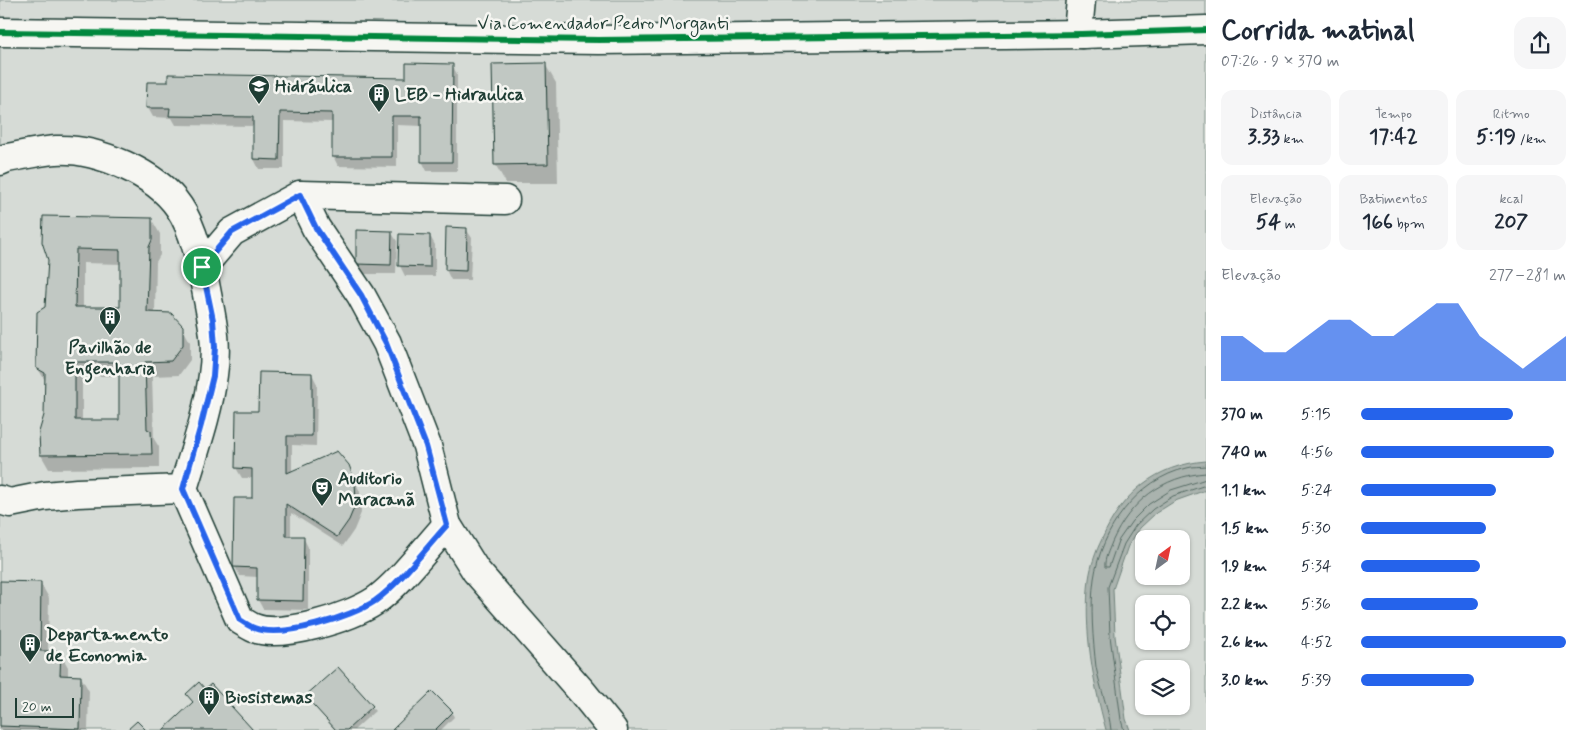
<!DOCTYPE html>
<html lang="pt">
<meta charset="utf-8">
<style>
body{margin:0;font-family:Mynerve,sans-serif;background:#f6f6f7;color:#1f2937;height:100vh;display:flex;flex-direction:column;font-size:19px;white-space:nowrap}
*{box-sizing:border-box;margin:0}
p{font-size:16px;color:#747a83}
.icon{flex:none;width:28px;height:28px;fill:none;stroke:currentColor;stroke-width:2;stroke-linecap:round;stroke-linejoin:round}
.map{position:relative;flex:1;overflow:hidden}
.drawer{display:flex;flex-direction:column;background:#fff;width:375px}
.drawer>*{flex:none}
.needle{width:32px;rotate:33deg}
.controls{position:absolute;left:1135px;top:530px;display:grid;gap:10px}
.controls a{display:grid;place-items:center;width:55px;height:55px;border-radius:10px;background:#fff;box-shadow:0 1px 4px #0004;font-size:25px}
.scale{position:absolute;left:15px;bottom:12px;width:59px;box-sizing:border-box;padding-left:5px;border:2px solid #1f3d34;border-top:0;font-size:14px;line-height:18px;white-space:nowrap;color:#1f3d34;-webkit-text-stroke:4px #f6f6f2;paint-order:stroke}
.pin{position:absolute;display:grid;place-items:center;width:42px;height:42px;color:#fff;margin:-21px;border:2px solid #fff;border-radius:50%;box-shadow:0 1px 5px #0007}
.round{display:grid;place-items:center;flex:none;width:52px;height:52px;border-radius:15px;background:#f6f6f7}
.overview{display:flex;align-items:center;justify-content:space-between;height:85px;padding:0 15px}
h1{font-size:28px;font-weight:800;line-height:38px}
.stats{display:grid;grid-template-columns:repeat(3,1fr);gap:8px;height:85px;padding:5px 15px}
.stats div{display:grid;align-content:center;border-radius:12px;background:#f6f6f7;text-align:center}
.stats b{font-size:21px;font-weight:800}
.stats small{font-size:14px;font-weight:400}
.stats p{font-size:14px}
.chart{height:140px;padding:10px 15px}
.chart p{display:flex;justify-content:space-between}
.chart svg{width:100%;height:90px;margin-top:5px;fill:#2563eb;opacity:.7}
ul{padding:0 15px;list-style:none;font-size:16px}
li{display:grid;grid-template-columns:80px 60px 1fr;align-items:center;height:38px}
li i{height:12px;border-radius:6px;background:#2563eb}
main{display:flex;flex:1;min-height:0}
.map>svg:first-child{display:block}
.green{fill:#d6dbd6;stroke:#7a8c85;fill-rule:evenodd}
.water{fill:#aab3ae;stroke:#72847d}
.shadow{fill:#0003;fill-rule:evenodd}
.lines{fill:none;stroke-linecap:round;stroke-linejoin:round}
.shore{stroke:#576c65;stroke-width:1}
.building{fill:#c1c8c3;stroke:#1f3d34;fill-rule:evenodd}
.minor-casing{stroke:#1f3d34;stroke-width:31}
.minor{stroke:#f6f6f2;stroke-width:28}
.cycleway-casing{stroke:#f6f6f2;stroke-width:9}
.cycleway{stroke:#00873e;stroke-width:6}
.route-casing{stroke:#fff;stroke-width:10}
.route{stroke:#2563eb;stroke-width:6}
.labels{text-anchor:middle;stroke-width:5;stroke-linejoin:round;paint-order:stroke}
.street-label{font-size:18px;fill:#1f3d34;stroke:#f6f6f2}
.poi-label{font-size:18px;font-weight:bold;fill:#1f3d34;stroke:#f6f6f2;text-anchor:start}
</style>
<main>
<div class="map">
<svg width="1206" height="730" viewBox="0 0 1206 730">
<rect width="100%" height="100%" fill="#f6f6f2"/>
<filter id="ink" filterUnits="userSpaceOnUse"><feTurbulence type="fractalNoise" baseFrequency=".02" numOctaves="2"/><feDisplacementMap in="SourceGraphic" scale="10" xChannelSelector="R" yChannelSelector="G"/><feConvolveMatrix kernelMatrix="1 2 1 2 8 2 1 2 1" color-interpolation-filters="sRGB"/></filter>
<g filter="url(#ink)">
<path class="green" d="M 0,0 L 1206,0 L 1206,730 L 0,730 ZM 1144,539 L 1181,539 L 1181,576 L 1144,576 ZM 1144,604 L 1181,604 L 1181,641 L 1144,641 ZM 1144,669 L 1181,669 L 1181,706 L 1144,706 Z"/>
<path class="water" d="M 1206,461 L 1206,490 L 1175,501 L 1156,513 L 1140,528 L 1128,546 L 1113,589 L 1115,636 L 1126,719 L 1130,730 L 1106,730 C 1093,682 1083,629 1089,579 C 1091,565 1096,551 1102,539 C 1122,493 1156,465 1206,461 Z"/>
<g class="shadow">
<path d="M 545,64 L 556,83 L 558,183 L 506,183 L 495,164 Z"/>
<path d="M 452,65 L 457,74 L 457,171 L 427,171 L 422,161 L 422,126 L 397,125 L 397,167 L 338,166 L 333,156 L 333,122 L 284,121 L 284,169 L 259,169 L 254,159 L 254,126 L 176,125 L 172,118 L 153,117 L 148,108 L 408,79 Z"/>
<path d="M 152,220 L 160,234 L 160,255 L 156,262 L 155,313 L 182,327 L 190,342 L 190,360 L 179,375 L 152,376 L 154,439 L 159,447 L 159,468 L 49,469 L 41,455 L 40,433 L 46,416 L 46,382 L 37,367 L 46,308 L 49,260 L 44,242 ZM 83,263 L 122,264 L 121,309 L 83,308 ZM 82,376 L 120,376 L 120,421 L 82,421 Z"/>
<path d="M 447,228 L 466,229 L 472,238 L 470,280 L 451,280 L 446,270 Z"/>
<path d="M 358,231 L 391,232 L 397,241 L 396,274 L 362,274 L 357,264 Z"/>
<path d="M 430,236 L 435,245 L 435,276 L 405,276 L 400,266 Z"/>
<path d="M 312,374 L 317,384 L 316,446 L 292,445 L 292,472 L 348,465 L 360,492 L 361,513 L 354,530 L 343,546 L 291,513 L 291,537 L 303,537 L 308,547 L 308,610 L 263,609 L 258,600 L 258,577 L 240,576 L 235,567 L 253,500 L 254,478 L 242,478 L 236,468 L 260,413 Z"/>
<path d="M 0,583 L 41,584 L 49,598 L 48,652 L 60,653 L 68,667 L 68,676 L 81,677 L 89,691 L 88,730 L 0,730 Z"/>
<path d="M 337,669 L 375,711 L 354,730 L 335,730 L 307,697 Z"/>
<path d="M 452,713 L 454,717 L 441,730 L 394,730 Z"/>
</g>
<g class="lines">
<g class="shore">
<path d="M 1206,473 C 1162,476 1130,502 1112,542 C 1109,550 1104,559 1105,567 L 1109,567 L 1118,541 L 1132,521 L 1149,504 L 1171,490 L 1206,479"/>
<path d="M 1111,730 C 1109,709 1100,688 1096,667 C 1093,640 1090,606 1094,579 C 1101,530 1137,479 1187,468 C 1193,466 1200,467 1206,466"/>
<path d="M 1124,730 L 1121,720 L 1110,636 L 1108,587 L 1124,544 L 1136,525 L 1153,509 L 1173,496 L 1206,485"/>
</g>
</g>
<g class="building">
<path d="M 406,63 L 453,64 L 452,162 L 421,162 L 421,116 L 392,116 L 392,157 L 332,157 L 332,113 L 280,112 L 279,160 L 253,159 L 253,117 L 169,116 L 170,108 L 146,108 L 147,82 L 168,82 L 168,74 L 406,78 Z"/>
<path d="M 546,63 L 548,164 L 494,165 L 492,64 Z"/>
<path d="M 43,216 L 152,218 L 152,240 L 149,247 L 147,312 L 171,313 L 183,326 L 183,345 L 171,361 L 145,362 L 147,429 L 151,431 L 152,454 L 40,455 L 39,432 L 44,415 L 45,373 L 36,368 L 37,312 L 45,307 L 48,260 L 42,242 ZM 76,249 L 120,250 L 120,307 L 75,307 ZM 75,362 L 119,362 L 119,420 L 75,420 Z"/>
<path d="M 446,227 L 467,228 L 466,271 L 445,270 Z"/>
<path d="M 356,230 L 392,231 L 391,265 L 356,264 Z"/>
<path d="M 399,234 L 430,235 L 430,267 L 398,266 Z"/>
<path d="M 259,372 L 312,373 L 312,436 L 287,436 L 287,473 L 337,451 L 349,465 L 355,481 L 356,503 L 349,520 L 337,537 L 286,504 L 286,536 L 304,536 L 303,601 L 257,600 L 257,568 L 233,567 L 234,498 L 252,498 L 252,469 L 235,468 L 236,411 L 258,411 Z"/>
<path d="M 0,581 L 41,582 L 40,651 L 61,651 L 60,675 L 81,676 L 80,729 L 0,726 Z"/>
<path d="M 338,667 L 373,706 L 347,730 L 336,730 L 305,696 Z"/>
<path d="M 199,682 L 205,689 L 211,684 L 253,730 L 163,730 L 193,702 L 186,694 Z"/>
<path d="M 432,691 L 453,712 L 435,730 L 392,730 Z"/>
<path d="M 137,721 L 146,730 L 127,730 Z"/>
</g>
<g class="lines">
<g class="minor-casing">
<g id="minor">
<path d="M 1081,0 L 1079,21 L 1082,34"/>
<path d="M 0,32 L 599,40 L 1082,34 L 1206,30"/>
<path d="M 0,161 L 7,158 C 23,155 40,151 56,150 C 97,148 156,173 179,207 C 194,229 201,263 206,289 C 212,321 218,342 213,375 C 208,414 194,452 183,489 L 77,493 L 45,496 L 10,503 L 0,500"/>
<path d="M 300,195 L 505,200"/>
<path d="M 202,267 L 232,232 L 300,195 L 316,228 L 361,295 L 387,343 L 427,446 L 447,525 L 476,571 L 583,693 L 613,730"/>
<path d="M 183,489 L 240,620 C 245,623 249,626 254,628 C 282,639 351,617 375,601 C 400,583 426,548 447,525"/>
</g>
</g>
<use href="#minor" class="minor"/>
<g class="cycleway-casing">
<path id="cycleway" d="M 0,32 L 599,40 L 1082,34 L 1206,30"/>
</g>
<use href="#cycleway" class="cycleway"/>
</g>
</g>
<g class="lines" filter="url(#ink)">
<g class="route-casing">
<path id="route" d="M 300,195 L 316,228 L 361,295 L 386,343 L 426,446 L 447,525 C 426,548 400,583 375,601 C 351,617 282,639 254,628 C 249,626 245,623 240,620 L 183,489 L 201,425 L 213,376 L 215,347 L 213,320 L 202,267 L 232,232 Z"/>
</g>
<use href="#route" class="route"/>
</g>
<defs>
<g id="university-pin" transform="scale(1.125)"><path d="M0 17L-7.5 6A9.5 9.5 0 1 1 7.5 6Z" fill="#1f3d34" stroke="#f6f6f2"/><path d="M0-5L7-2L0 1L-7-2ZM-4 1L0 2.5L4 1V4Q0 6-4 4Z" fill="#fff"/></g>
<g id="building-pin" transform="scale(1.125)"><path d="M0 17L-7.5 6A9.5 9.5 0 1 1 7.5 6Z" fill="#1f3d34" stroke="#f6f6f2"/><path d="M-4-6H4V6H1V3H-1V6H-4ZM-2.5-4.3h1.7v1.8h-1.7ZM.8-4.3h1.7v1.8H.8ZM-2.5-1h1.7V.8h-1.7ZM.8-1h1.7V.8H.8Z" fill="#fff"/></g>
<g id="theatre-pin" transform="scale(1.125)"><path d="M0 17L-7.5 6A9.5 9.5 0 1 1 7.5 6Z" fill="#1f3d34" stroke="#f6f6f2"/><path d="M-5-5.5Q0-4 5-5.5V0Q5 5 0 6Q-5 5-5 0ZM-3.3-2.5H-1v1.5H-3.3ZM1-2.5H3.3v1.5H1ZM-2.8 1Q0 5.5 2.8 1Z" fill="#fff"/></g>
</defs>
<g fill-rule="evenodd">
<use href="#university-pin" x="259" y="86"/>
<use href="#building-pin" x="379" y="94"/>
<use href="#building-pin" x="110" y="317"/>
<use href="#theatre-pin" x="322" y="488"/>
<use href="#building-pin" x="30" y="644"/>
<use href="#building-pin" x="209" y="697"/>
</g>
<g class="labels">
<g class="street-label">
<text x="603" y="29">Via Comendador Pedro Morganti</text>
</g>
<g class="poi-label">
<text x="275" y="92">Hidráulica</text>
<text x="395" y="100">LEB - Hidraulica</text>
<text x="110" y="353" text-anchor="middle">Pavilhão de<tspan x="110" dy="21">Engenharia</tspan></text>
<text x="338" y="484">Auditorio<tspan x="338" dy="21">Maracanã</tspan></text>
<text x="46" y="640">Departamento<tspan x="46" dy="21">de Economia</tspan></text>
<text x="225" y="703">Biosistemas</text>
</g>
</g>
</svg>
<div class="controls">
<a><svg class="needle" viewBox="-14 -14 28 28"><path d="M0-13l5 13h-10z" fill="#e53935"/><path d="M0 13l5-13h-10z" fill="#747a83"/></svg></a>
<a><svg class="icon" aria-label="locate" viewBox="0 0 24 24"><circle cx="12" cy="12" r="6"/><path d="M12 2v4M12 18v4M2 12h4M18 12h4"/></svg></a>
<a><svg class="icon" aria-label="layers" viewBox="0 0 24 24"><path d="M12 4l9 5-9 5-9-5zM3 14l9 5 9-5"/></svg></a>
</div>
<div class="scale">20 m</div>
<div class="pin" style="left:202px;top:267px;background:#1e9e55"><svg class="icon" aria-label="arrive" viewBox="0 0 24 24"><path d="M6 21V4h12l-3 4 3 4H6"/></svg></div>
</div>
<section class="drawer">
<div class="overview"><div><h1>Corrida matinal</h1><p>07:26 · 9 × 370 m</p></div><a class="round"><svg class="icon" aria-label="share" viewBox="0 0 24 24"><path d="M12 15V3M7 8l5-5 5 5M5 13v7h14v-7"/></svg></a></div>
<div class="stats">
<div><p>Distância</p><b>3.33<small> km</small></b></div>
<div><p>Tempo</p><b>17:42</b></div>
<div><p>Ritmo</p><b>5:19<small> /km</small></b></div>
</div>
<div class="stats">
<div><p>Elevação</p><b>54<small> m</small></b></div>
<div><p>Batimentos</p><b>166<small> bpm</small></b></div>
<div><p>kcal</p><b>207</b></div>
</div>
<div class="chart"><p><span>Elevação</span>277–281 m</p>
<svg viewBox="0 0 160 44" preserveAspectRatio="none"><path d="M0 44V22L10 22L20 30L30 30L40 22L50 14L60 14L70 22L80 22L90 14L100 6L110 6L120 22L130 30L140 38L150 30L160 22V44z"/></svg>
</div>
<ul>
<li><b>370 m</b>5:15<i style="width:74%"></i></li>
<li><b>740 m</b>4:56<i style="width:94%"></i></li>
<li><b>1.1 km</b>5:24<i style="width:66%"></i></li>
<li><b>1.5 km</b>5:30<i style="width:61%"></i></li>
<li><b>1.9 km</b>5:34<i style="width:58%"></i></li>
<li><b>2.2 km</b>5:36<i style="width:57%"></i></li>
<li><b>2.6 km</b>4:52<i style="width:100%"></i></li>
<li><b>3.0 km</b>5:39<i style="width:55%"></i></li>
</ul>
</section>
</main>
